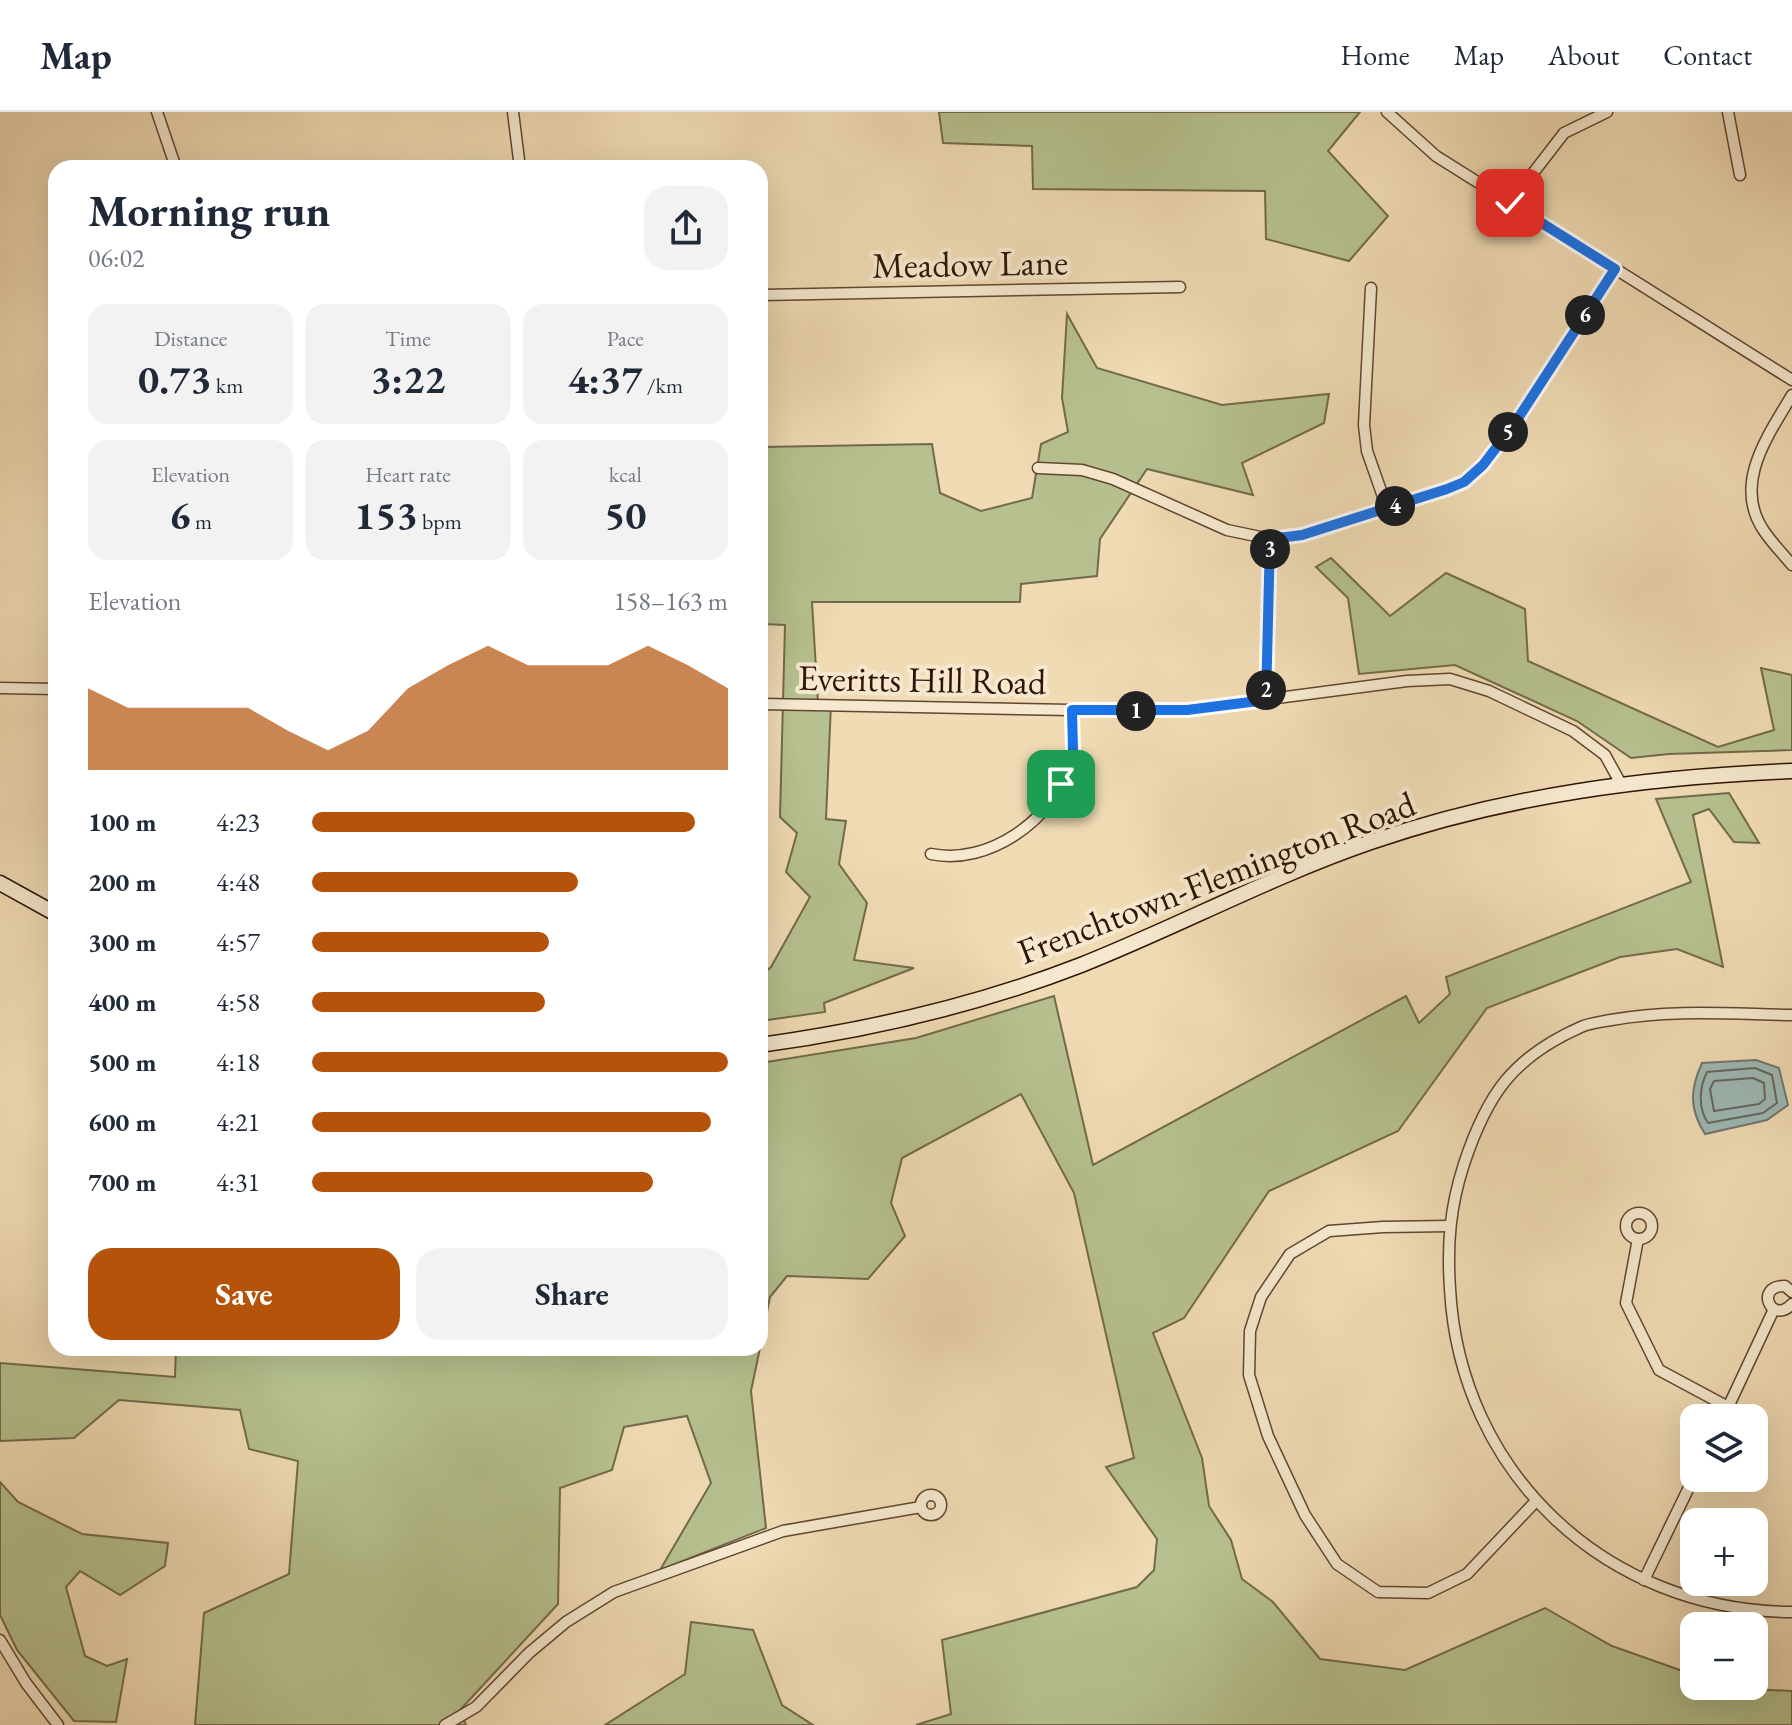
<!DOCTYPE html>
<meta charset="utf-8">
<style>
body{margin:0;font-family:"EB Garamond",serif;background:#f2f2f3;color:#1f2937;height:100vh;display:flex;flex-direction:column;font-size:30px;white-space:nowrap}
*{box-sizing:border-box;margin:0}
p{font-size:26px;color:#747a83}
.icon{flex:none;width:44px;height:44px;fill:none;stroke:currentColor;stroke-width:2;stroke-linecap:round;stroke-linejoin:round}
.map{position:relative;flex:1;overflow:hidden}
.details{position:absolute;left:48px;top:48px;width:720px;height:1196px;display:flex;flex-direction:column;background:#fff;border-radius:24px;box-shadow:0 8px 32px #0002}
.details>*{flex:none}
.controls{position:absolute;left:1680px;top:1292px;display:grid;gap:16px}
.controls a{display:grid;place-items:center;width:88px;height:88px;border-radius:16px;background:#fff;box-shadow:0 8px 32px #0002;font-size:40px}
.pin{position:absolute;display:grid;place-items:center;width:68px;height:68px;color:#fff;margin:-34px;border-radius:16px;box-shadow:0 4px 12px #0006}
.km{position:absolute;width:40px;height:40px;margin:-20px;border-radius:50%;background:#222;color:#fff;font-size:22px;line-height:40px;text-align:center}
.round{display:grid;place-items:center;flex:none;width:84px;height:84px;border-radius:24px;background:#f2f2f3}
.headline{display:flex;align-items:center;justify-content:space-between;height:136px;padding:0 40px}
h1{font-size:44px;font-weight:700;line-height:60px}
.figures{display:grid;grid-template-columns:repeat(3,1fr);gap:12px;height:136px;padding:8px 40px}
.figures div{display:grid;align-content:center;border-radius:20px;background:#f2f2f3;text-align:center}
.figures b{font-size:40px;font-weight:700}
.figures small{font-size:22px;font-weight:400}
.figures p{font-size:22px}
.chart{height:224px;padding:16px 40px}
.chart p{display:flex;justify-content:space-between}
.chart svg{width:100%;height:144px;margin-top:8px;fill:#b45309;opacity:.7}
.button{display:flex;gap:16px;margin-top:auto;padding:16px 40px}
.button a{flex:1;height:92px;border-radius:24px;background:#b45309;color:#fff;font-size:32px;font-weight:700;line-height:92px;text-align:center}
.button a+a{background:#f2f2f3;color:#1f2937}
ul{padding:0 40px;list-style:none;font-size:26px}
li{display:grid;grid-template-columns:128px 96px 1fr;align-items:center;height:60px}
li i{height:20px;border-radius:10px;background:#b45309}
header{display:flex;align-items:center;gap:48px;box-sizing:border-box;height:112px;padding:0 40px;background:#fff;border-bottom:2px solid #e0e1e3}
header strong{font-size:38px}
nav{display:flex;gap:44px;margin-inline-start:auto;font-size:28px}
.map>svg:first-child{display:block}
.green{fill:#b6c18f;stroke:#736a4a;stroke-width:2}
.water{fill:#9db9b5;stroke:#71776f;stroke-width:2}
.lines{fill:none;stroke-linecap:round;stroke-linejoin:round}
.shore{stroke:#66665d;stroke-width:2}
.minor-casing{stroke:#604631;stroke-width:13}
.secondary-casing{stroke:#301405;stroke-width:17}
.minor{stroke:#f5e8ce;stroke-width:10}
.secondary{stroke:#f5e8ce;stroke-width:14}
.route-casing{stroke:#fff;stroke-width:16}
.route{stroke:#1a73e8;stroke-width:10}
.labels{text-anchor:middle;stroke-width:8;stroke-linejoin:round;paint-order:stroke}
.street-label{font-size:36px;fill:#301405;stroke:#f5e8ce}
</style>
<header>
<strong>Map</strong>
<nav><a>Home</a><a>Map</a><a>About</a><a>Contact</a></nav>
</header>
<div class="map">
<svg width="1792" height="1613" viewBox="0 0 1792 1613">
<rect width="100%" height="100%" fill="#f0dbb4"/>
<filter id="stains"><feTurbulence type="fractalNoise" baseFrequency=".0025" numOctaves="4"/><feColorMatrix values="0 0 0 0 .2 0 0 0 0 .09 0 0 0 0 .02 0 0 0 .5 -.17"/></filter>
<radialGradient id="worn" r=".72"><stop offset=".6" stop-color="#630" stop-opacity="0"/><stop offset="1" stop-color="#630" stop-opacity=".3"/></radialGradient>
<g class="green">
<path d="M 939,0 L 1360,0 L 1328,39 L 1388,104 L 1349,149 L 1266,127 L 1265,79 L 1033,77 L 1032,34 L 943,31 Z"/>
<path d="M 1067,202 L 1097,256 L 1222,293 L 1329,282 L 1324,311 L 1242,351 L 1253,383 L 1147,357 L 1100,427 L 1097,464 L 1021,472 L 1020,490 L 812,490 L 818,591 L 831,592 L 826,707 L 846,709 L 839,752 L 867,791 L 854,848 L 914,856 L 824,891 L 825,900 L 760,909 L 760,864 L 771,855 L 810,785 L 786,760 L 797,721 L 780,705 L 785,513 L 760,512 L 760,335 L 932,332 L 940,381 L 981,399 L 1032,386 L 1041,332 L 1068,320 L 1062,286 Z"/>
<path d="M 1331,446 L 1390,504 L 1446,461 L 1525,497 L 1528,549 L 1718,635 L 1774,618 L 1761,556 L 1792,563 L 1792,638 L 1669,642 L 1631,646 L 1577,609 L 1455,553 L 1359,562 L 1348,486 L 1316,455 Z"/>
<path d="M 1729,681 L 1759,731 L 1734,730 L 1709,697 L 1693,703 L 1723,855 L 1677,837 L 1620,845 L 1487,896 L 1398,1019 L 1269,1079 L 1184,1206 L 1153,1221 L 1202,1346 L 1209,1394 L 1231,1428 L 1242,1467 L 1273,1490 L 1320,1547 L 1405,1558 L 1545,1496 L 1612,1534 L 1694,1563 L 1694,1574 L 1792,1579 L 1792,1613 L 916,1613 L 951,1602 L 942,1528 L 1137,1475 L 1154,1458 L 1157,1427 L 1106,1355 L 1134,1346 L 1074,1081 L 1021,982 L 902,1046 L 891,1091 L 905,1124 L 868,1167 L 787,1164 L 770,1185 L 760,1235 L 760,951 L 916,926 L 1054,884 L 1093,1053 L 1406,884 L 1419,911 L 1450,882 L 1446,865 L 1691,770 L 1656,687 Z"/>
<path d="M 176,1236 L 760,1236 L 751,1279 L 766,1416 L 660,1458 L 711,1371 L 687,1304 L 624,1315 L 612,1358 L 560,1376 L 558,1492 L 460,1598 L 466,1613 L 195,1613 L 204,1501 L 289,1462 L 298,1349 L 249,1337 L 240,1298 L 119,1288 L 74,1326 L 0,1329 L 0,1251 L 175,1265 Z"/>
<path d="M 0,1370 L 18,1390 L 82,1422 L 168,1431 L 165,1454 L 120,1483 L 80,1459 L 66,1475 L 85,1544 L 107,1554 L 127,1547 L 116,1610 L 74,1609 L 17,1538 L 0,1503 Z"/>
<path d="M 691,1510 L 753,1518 L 782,1593 L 813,1613 L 605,1613 L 685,1562 Z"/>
</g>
<path class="water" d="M 1756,948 L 1779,956 L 1788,993 L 1767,1008 L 1705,1022 C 1689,997 1690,977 1702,951 Z"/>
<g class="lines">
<g class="shore">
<path d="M 1755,956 L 1772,963 L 1777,991 L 1763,1001 L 1708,1011 C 1698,996 1699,976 1707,960 Z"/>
<path d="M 1753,966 L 1764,971 L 1765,987 L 1759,992 L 1714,999 L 1710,977 L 1714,969 Z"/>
</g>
<g class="minor-casing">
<g id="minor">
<path d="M 157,0 L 176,56"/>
<path d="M 513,0 L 520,56"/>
<path d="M 1387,0 L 1436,44 L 1792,268"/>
<path d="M 1728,0 L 1740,63"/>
<path d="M 1510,91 L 1564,21 L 1607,0"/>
<path d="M 1371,176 L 1364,313 L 1367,339 L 1387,396"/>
<path d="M 760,183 L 1180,175"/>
<path d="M 1792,283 C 1768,324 1732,372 1764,419 C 1772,431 1783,442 1792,453"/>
<path d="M 1038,356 L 1082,358 L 1113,367 L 1227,418 L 1270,427 L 1302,423 L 1447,377 L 1464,370 L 1483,353 L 1515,311 L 1615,157"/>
<path d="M 0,576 L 56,577"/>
<path d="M 1266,588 L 1270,427"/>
<path d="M 760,592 L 1126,599 L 1187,598 L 1407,569 L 1450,567 L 1489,579 L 1573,619 L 1605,643 L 1621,672"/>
<path d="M 931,742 C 988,754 1053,708 1070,653 C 1076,635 1073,616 1072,598"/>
<path d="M 1792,903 C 1731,902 1671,897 1611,908 C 1601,910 1590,911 1581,915 C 1513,945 1487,982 1464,1052 C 1450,1095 1447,1132 1450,1177 C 1460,1362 1607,1499 1792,1500"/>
<circle cx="1639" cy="1114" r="13"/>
<path d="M 1449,1114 L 1383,1115 L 1329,1119 L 1290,1142 L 1261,1185 L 1250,1219 L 1249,1263 L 1268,1324 L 1305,1403 L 1337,1452 L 1378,1480 L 1428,1481 L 1467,1462 L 1536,1389"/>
<path d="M 1638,1127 L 1626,1191 L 1659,1258 L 1728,1295"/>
<path d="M 1792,1180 L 1785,1174 C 1754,1173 1771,1214 1792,1192"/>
<path d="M 1723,1306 L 1774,1197"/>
<circle cx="931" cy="1393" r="10"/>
<path d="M 1644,1468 L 1694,1365"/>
<path d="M 0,1528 L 26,1571 L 58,1613"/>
<path d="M 445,1613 L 476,1595 L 529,1541 L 566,1510 L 614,1480 L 783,1419 L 921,1395"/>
</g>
</g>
<g class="secondary-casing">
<g id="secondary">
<path d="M 0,771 L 56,802"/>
<path d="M 760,933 C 870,918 978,893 1081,853 C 1179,814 1272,764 1371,730 C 1507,683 1648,665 1792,659"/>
</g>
</g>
<use href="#minor" class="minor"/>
<use href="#secondary" class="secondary"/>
</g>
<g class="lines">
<g class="route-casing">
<path id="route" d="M 1061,672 L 1073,638 L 1072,598 L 1187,598 L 1266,588 L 1270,427 L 1302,423 L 1447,377 L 1464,370 L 1483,353 L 1515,311 L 1615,157 L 1510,91"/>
</g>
<use href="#route" class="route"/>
</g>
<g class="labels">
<g class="street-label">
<text transform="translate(970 151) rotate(-1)" y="13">Meadow Lane</text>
<text transform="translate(922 567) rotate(1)" y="13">Everitts Hill Road</text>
<text transform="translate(1216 765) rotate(-21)" y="13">Frenchtown-Flemington Road</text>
</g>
</g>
<rect width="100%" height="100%" filter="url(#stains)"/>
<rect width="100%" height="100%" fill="url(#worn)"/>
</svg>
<div class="controls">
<a><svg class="icon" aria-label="layers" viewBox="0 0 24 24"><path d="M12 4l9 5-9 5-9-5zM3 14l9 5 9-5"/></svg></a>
<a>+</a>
<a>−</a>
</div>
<div class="pin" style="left:1061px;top:672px;background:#1e9e55"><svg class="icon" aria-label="arrive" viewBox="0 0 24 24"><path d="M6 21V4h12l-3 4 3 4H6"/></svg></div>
<div class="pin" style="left:1510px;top:91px;background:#d93025"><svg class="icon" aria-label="check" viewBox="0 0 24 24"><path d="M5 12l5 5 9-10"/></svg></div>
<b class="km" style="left:1136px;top:599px">1</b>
<b class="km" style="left:1266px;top:578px">2</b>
<b class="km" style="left:1270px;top:437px">3</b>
<b class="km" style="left:1395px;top:394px">4</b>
<b class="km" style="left:1508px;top:320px">5</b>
<b class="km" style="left:1585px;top:203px">6</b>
<section class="details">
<div class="headline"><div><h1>Morning run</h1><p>06:02</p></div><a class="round"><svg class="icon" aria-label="share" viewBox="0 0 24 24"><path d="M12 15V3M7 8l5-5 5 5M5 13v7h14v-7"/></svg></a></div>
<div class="figures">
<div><p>Distance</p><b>0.73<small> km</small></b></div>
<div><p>Time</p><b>3:22</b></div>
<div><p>Pace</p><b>4:37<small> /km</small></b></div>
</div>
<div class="figures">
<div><p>Elevation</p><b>6<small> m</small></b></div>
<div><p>Heart rate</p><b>153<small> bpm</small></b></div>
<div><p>kcal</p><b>50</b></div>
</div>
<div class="chart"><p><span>Elevation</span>158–163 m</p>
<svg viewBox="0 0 160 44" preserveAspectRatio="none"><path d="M0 44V19L10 25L20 25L30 25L40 25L50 32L60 38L70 32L80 19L90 12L100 6L110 12L120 12L130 12L140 6L150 12L160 19V44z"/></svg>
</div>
<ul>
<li><b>100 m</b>4:23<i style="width:92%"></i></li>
<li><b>200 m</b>4:48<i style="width:64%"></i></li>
<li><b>300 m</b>4:57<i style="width:57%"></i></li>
<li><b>400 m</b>4:58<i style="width:56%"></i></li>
<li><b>500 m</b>4:18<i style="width:100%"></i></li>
<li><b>600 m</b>4:21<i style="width:96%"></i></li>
<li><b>700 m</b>4:31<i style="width:82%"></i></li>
</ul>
<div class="button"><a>Save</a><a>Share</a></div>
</section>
</div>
